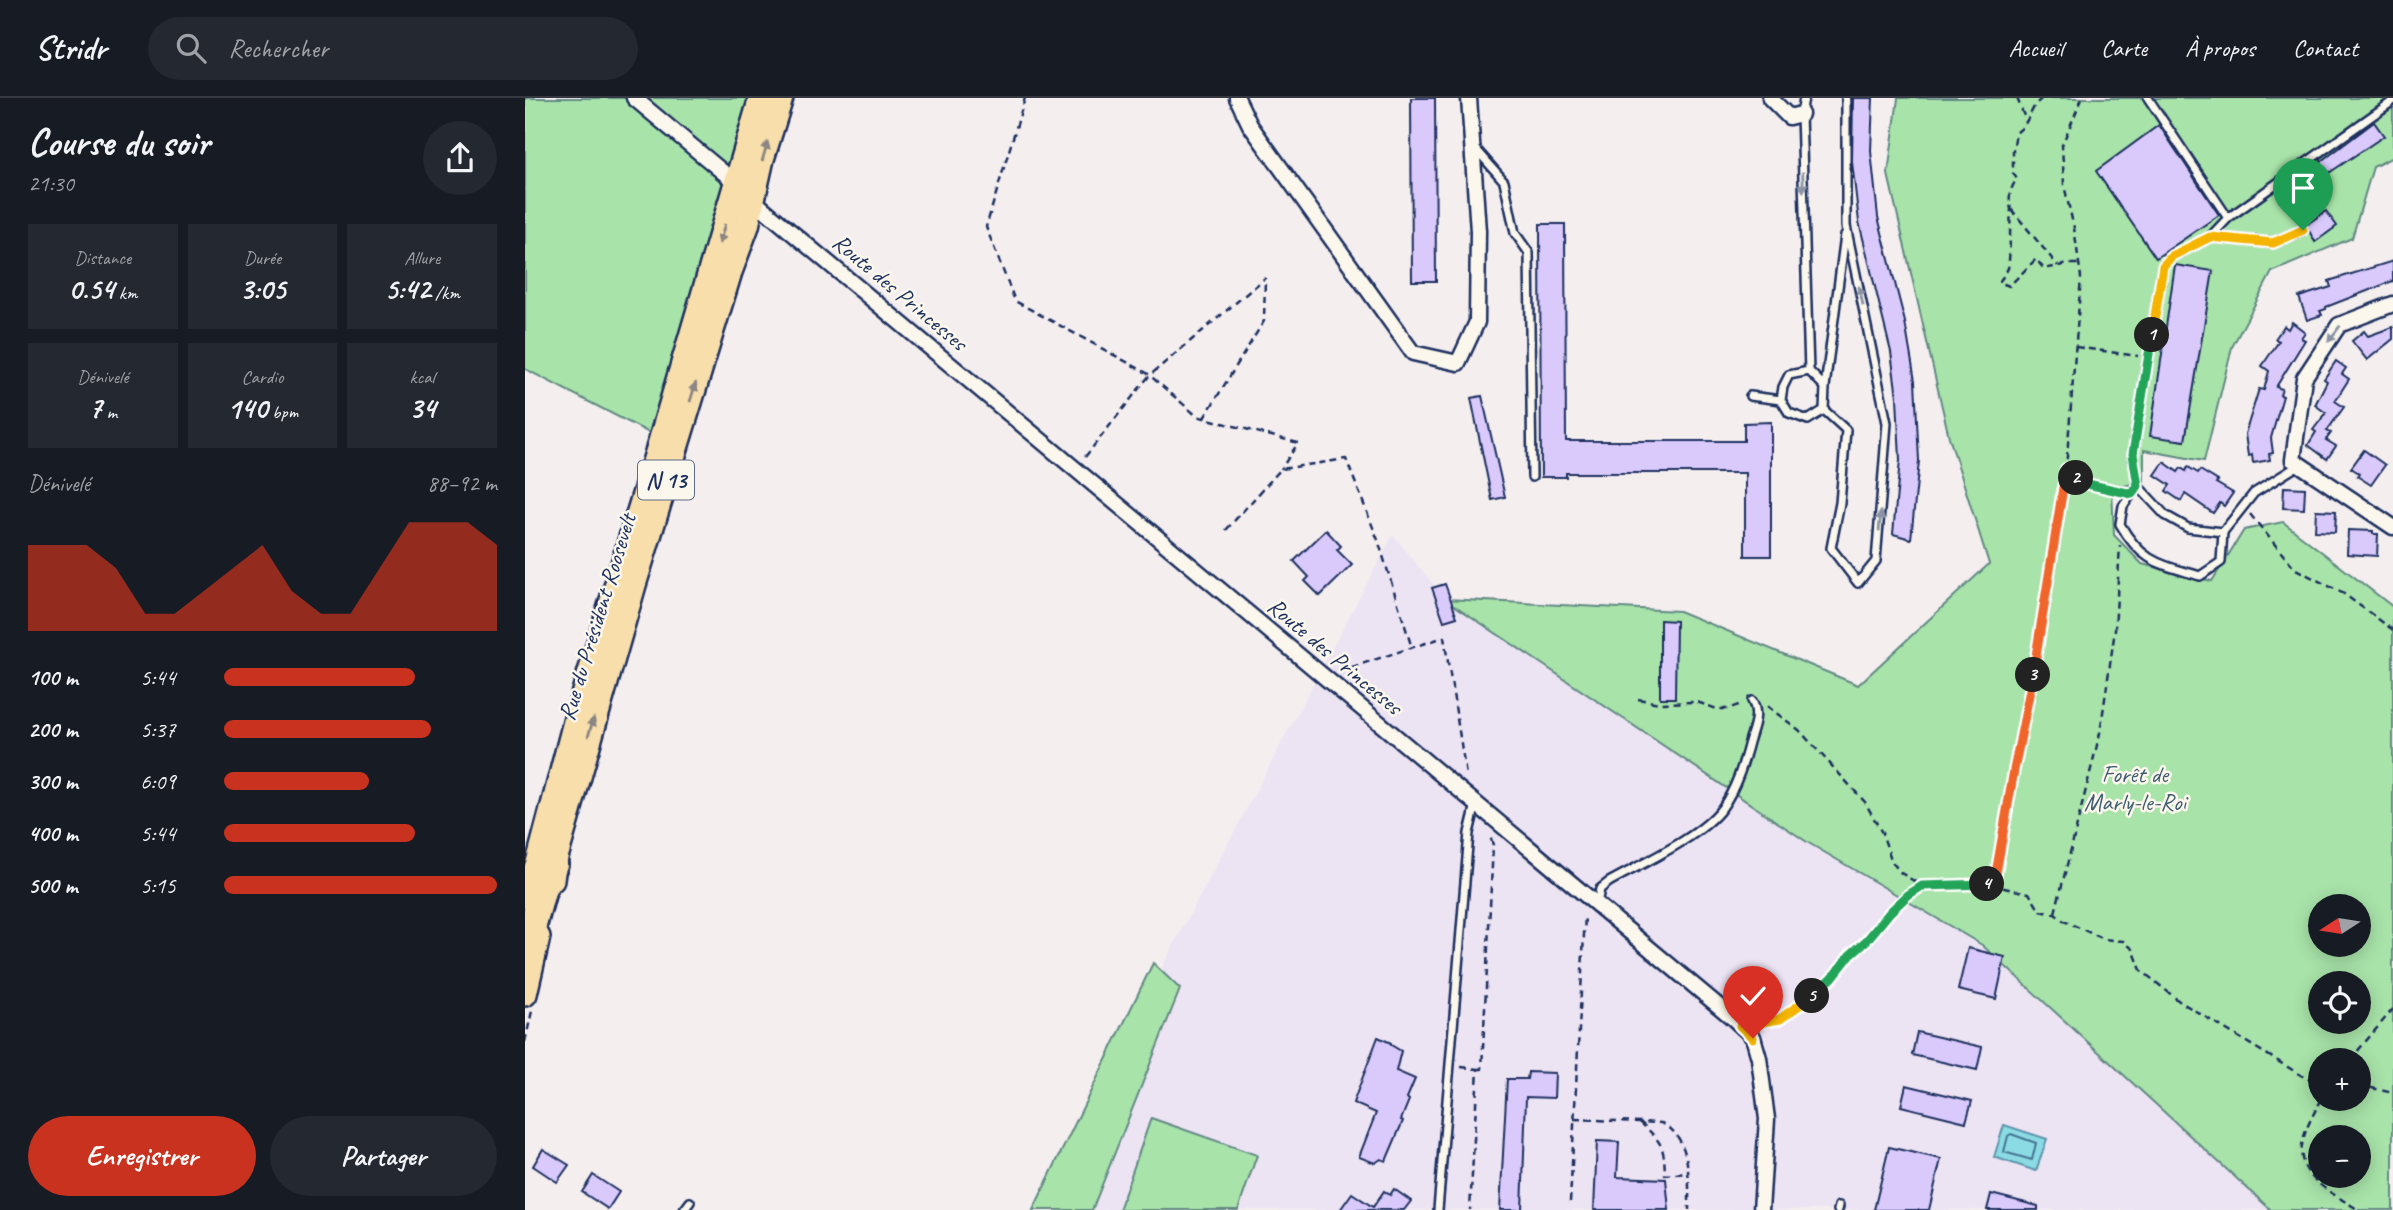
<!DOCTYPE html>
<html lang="fr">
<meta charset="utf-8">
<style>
body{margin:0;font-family:Caveat,sans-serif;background:#242831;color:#f1f3f6;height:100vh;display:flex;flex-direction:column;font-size:26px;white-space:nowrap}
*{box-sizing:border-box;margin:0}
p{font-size:23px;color:#9ea1a6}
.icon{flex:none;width:38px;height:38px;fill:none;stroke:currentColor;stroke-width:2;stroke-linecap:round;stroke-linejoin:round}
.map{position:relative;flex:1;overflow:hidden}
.side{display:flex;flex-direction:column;background:#171b24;width:525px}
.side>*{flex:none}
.needle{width:46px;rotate:258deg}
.fabs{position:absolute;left:1783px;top:796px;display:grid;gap:14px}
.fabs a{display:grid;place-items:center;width:63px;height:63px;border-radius:50%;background:#171b24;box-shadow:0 4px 18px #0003;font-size:35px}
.pin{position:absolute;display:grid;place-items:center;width:60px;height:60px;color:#fff;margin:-72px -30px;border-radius:50% 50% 50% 0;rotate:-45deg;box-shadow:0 0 7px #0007}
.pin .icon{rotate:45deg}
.km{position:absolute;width:35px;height:35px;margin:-18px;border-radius:50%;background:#222;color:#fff;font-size:19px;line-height:35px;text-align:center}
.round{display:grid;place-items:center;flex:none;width:74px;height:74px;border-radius:37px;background:#242831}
.summary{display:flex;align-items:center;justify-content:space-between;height:119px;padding:0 28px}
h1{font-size:38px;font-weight:800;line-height:52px}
.figures{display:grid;grid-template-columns:repeat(3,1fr);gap:10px;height:119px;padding:7px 28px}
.figures div{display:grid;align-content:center;border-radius:0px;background:#242831;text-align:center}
.figures b{font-size:30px;font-weight:800}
.figures small{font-size:19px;font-weight:400}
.figures p{font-size:19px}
.chart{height:196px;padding:14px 28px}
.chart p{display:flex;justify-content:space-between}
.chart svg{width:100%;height:126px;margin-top:7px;fill:#c8321e;opacity:.7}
.action{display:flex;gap:14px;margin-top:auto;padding:14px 28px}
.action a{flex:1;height:80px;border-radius:42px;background:#c8321e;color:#fff;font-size:28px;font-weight:800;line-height:80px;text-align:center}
.action a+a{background:#242831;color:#f1f3f6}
ul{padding:0 28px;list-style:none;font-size:23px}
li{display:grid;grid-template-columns:112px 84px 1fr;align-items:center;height:52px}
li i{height:18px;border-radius:9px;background:#c8321e}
header{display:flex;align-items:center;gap:42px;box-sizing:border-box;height:98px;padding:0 35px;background:#171b24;border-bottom:2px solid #363941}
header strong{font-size:33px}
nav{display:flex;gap:38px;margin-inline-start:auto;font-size:24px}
.search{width:490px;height:63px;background:#242831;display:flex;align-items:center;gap:18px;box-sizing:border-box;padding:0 24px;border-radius:38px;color:#9ea1a6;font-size:26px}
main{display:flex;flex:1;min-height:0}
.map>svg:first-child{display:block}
.built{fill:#ece3f3}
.green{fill:#a8e3a9;stroke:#628984;stroke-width:2;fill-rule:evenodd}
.water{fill:#8adbe3;stroke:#5e96ae;stroke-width:2}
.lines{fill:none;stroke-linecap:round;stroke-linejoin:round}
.shore{stroke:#477493;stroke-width:2}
.building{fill:#dacafc;stroke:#1b2f5e;stroke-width:2}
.lane-casing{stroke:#1b2f5e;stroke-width:12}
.street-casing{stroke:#1b2f5e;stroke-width:19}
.primary-casing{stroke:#1b2f5e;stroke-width:28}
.highway-casing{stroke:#1b2f5e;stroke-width:32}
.path{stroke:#1b2f5e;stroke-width:2.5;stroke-dasharray:7 5;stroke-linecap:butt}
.lane{stroke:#fbf7ec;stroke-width:7}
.street{stroke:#fbf7ec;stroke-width:14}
.primary{stroke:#f8deab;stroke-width:23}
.highway{stroke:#f8deab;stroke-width:26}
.oneway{fill:#8a8684}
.oneway2{fill:#8b93a5}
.split-1-casing{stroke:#fff;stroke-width:14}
.split-2-casing{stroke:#fff;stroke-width:14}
.split-3-casing{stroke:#fff;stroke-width:14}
.split-4-casing{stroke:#fff;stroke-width:14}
.split-5-casing{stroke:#fff;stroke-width:14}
.split-6-casing{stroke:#fff;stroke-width:14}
.split-1{stroke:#f5b400;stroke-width:9}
.split-2{stroke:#22a559;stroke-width:9}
.split-3{stroke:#f0652b;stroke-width:9}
.split-4{stroke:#f0652b;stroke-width:9}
.split-5{stroke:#22a559;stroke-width:9}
.split-6{stroke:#f5b400;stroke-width:9}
.labels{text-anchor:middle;stroke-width:5;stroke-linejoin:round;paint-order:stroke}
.shield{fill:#fbf7ec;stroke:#5e6b89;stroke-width:2}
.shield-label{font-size:23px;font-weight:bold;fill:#1b2f5e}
.street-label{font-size:24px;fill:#1b2f5e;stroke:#fbf7ec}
.park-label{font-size:24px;fill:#3e5c71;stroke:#fbf7ec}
</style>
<header>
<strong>Stridr</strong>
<div class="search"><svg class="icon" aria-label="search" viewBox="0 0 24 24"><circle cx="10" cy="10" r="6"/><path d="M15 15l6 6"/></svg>Rechercher</div>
<nav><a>Accueil</a><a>Carte</a><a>À propos</a><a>Contact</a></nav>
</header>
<main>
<section class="side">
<div class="summary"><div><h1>Course du soir</h1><p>21:30</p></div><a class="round"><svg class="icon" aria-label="share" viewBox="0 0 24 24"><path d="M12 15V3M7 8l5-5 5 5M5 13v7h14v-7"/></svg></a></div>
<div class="figures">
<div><p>Distance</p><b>0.54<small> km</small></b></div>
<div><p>Durée</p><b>3:05</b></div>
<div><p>Allure</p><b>5:42<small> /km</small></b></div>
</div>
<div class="figures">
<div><p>Dénivelé</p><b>7<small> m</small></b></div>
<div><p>Cardio</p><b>140<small> bpm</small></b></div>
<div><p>kcal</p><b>34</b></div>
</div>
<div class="chart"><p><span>Dénivelé</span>88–92 m</p>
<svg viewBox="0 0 160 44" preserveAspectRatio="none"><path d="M0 44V14L10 14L20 14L30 22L40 38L50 38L60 30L70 22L80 14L90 30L100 38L110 38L120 22L130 6L140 6L150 6L160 14V44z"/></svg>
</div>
<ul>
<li><b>100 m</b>5:44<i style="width:70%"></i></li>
<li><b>200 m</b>5:37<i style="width:76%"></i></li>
<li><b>300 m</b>6:09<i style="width:53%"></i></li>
<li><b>400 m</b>5:44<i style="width:70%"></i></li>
<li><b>500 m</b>5:15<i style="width:100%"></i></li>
</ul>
<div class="action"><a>Enregistrer</a><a>Partager</a></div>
</section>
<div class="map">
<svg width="1868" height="1112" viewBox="0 0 1868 1112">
<rect width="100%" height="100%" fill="#f4eeef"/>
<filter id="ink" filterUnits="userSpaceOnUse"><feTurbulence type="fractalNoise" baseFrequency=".0143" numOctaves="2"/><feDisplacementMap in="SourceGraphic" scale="14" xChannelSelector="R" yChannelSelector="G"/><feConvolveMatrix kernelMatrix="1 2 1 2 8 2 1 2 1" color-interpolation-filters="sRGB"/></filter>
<g filter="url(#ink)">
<path class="built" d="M 868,437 L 920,501 L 1282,744 L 1457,847 L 1746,1112 L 507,1112 Z"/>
<g class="green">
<path d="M 0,0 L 233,0 L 136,341 L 0,271 Z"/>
<path d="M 1373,0 L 1868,0 L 1868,59 L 1848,69 L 1827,140 L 1747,174 L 1707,249 L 1679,363 L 1619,352 L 1619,383 L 1587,391 L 1589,437 L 1617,466 L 1687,483 L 1719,432 L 1758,424 L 1868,509 L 1868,1112 L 1746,1112 L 1457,847 L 1282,744 L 920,501 L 1154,513 L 1333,587 L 1464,466 L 1424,339 L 1363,76 ZM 1796,808 L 1834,808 L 1834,847 L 1796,847 ZM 1796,886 L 1834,886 L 1834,924 L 1796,924 ZM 1796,962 L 1834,962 L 1834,1001 L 1796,1001 ZM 1796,1040 L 1834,1040 L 1834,1078 L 1796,1078 Z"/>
<path d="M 628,865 L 655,891 L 567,1112 L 508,1112 Z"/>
<path d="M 626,1020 L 732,1057 L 713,1112 L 594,1112 Z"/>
</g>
<path class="water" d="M 1479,1027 L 1522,1041 L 1511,1073 L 1469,1059 Z"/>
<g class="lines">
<path class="shore" d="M 1486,1036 L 1511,1045 L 1507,1062 L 1479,1054 L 1483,1038 Z"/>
</g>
<g class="building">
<path d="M 886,0 L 910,0 L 911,183 L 887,183 Z"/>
<path d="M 1328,0 L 1348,0 L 1346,53 L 1353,119 L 1380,224 L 1390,283 L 1394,363 L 1386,441 L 1368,436 L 1375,362 L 1372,299 L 1366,254 L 1334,124 L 1327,64 Z"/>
<path d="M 1849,24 L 1859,38 L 1801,77 L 1793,66 Z"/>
<path d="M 1634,27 L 1694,117 L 1631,160 L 1571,73 Z"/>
<path d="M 1801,113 L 1812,128 L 1790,144 L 1781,127 Z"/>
<path d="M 1015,126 L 1040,126 L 1041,343 L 1219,343 L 1219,325 L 1246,324 L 1246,458 L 1220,458 L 1220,375 L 1041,375 L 1041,379 L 1016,379 Z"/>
<path d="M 1868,163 L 1868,183 L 1801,209 L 1801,211 L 1795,213 L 1797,217 L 1782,222 L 1774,199 L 1806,189 L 1804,183 Z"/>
<path d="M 1650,167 L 1688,173 L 1660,343 L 1625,338 Z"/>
<path d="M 1767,224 L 1780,234 L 1776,240 L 1780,242 L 1751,289 L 1757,291 L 1755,297 L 1758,298 L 1746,340 L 1748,355 L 1744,356 L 1745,362 L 1728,365 L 1727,357 L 1723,358 L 1720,336 L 1734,291 L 1739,292 L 1744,273 L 1737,268 L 1754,243 L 1750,241 L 1759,228 L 1763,231 Z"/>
<path d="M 1868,229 L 1868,241 L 1842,262 L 1827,243 L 1839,233 L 1843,238 Z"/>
<path d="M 1811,263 L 1821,270 L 1817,276 L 1824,281 L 1810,303 L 1819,309 L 1802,333 L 1806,335 L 1801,342 L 1811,348 L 1802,361 L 1783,347 L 1791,334 L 1788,332 L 1801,315 L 1790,307 L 1802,283 L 1799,281 Z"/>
<path d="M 957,298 L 980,399 L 967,402 L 946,300 Z"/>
<path d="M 1839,352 L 1860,367 L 1846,387 L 1832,378 L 1834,375 L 1826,370 Z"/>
<path d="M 1639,364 L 1653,374 L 1656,370 L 1661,373 L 1663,369 L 1673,375 L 1675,372 L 1693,383 L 1691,385 L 1708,395 L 1699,408 L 1695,405 L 1688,415 L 1660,396 L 1656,403 L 1641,393 L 1645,387 L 1630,377 Z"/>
<path d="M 1759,389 L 1780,390 L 1779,411 L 1758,410 Z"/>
<path d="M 1791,412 L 1811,413 L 1810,434 L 1790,433 Z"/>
<path d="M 801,432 L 816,448 L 812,452 L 827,467 L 795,498 L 780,483 L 784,479 L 769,463 Z"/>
<path d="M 1823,432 L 1848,433 L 1848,436 L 1853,436 L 1852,458 L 1822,456 Z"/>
<path d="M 920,486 L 932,519 L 919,523 L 907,490 Z"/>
<path d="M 1135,522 L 1151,523 L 1150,600 L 1135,600 Z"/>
<path d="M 1443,850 L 1480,859 L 1471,901 L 1433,892 Z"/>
<path d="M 1392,934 L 1457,949 L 1452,972 L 1387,957 Z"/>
<path d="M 853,939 L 866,945 L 866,947 L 876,953 L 871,973 L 890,981 L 882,1000 L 884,1002 L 876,1022 L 878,1023 L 861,1063 L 856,1061 L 850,1065 L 834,1059 L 851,1015 L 828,1005 Z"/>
<path d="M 1003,974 L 1030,975 L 1029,1000 L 1001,999 L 997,1112 L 975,1112 L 982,981 L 1002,981 Z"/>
<path d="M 1381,987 L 1447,1003 L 1441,1024 L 1376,1008 Z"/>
<path d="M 1072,1043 L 1094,1044 L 1092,1079 L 1141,1081 L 1144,1112 L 1069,1112 Z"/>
<path d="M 1364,1049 L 1416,1061 L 1404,1112 L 1349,1112 Z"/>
<path d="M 18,1051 L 44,1067 L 32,1084 L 8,1068 Z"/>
<path d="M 68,1077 L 94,1094 L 83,1111 L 57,1094 Z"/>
<path d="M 869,1091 L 886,1103 L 879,1112 L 815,1112 L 827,1095 L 848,1109 L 859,1093 L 865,1097 Z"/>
<path d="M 1466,1096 L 1513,1108 L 1513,1112 L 1462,1112 Z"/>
</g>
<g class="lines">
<g class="lane-casing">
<g id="lane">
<path d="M 1279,0 L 1276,16 L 1284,273"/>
<path d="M 1623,0 L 1703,120"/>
<path d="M 950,50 L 979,83 L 990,135 L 1004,155 L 1007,379"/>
<path d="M 1685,139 L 1748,145 L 1778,132"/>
<path d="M 1300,289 L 1320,137"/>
<path d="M 1225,298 L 1256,302 L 1264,315 L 1283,322 L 1299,312 L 1300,289 L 1284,273 L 1264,277 L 1258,289 L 1256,302"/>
<path d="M 1299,312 L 1321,332 L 1315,405 L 1306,450 L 1333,485 L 1351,463 L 1362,325 L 1321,128 L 1321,0"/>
<path d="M 1774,367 L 1729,395 L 1698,434 L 1663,430 L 1640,417 L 1613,388 L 1608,356 L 1638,168 L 1647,158 L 1685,139 L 1703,120 L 1868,3"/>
<path d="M 1613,388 L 1598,408 L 1595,426 C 1617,465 1635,466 1675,478 L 1696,464 L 1698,434"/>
<path d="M 1072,806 L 1075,791 L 1084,784 C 1116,766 1176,739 1197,710 C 1211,690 1218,667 1224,644 C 1228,630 1235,616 1227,603"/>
<path d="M 159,1112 L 165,1104"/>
<path d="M 913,1112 L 944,735 L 951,706"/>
<path d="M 1313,1112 L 1314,1108"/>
</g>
</g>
<g class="street-casing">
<g id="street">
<path d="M 109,0 L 211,85"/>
<path d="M 712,0 L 725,27 L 888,255 L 933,265 L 952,224 L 953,133 L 944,0"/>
<path d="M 1245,0 L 1264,19 L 1276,16"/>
<path d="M 228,102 L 1209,921 L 1228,939 L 1234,960 L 1242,1021 L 1236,1112"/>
<path d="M 1868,206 L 1814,227 L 1779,280 L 1768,362 L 1868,429"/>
</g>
</g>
<g class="primary-casing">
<g id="primary">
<path d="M 27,782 L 29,766 L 109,487 L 205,174 L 222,128 L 237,61 L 256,0"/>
<path d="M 0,798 L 13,765 L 51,620 L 130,361 L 236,0"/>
<path d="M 0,896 L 13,839"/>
</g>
</g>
<g class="highway-casing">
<path id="highway" d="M 0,856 L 17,793 L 29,766"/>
</g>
<g class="path">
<path d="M 500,0 L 461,129 L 490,203 L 622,275 L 672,318 L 773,345 L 756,371"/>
<path d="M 1492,0 L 1501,23"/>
<path d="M 1517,0 L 1510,7 L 1499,28 L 1491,35 L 1488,52 L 1488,75 L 1492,81 C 1485,90 1483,101 1486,111 C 1485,121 1485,165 1483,170 C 1481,175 1477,180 1474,184 L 1484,188 L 1511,161 L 1519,171 L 1543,166 L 1555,166"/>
<path d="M 1486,111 L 1533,168"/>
<path d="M 1551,249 L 1613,258"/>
<path d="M 679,320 L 739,223 L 740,180"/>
<path d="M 560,359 L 624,278 L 740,180"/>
<path d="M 1541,371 L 1557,385 L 1595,393"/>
<path d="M 1725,416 L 1769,470 L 1819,496 L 1868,532"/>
<path d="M 701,432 L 756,371 L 821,361 L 853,442 L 887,550"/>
<path d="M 815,573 L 919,539 L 941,677"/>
<path d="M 1113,601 L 1135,605 L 1172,604 L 1192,611 L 1203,611 L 1216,606"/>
<path d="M 1242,608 L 1274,632 L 1340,704 L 1357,735 L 1367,764 L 1376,775 L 1397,788 L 1459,786 L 1504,795 L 1515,813 L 1530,816 L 1539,823 L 1579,841 L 1598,843 L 1608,851 L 1616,872 L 1654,903 L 1779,979 L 1796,987"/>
<path d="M 1470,787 L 1488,672 L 1507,585 L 1541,371 L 1556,179 L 1549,130 L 1539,87 L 1537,47 L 1557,0"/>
<path d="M 1530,815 L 1575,635 L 1590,532 L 1595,447"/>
<path d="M 1233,925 L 1255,921 L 1279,906 L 1307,880 L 1325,857 L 1342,842 L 1365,814 L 1396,789"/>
<path d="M 0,944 L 7,913"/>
<path d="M 1825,962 L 1868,911"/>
<path d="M 936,969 L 953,971 L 945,1112"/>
<path d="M 953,971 L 957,971 L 968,747 L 965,738"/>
<path d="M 1834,987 L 1868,995"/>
<path d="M 1797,1001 C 1758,1066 1777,1078 1834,1112"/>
<path d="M 1049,1021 L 1136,1025 C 1167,1038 1164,1084 1164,1112"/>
<path d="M 1115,1024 C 1137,1045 1139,1046 1140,1077 L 1162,1075"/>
<path d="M 1045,1104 L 1060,817"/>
</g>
<use href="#lane" class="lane"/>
<use href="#street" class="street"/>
<use href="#primary" class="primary"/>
<use href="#highway" class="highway"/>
</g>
<defs><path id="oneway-solid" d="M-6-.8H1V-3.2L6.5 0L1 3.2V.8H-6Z" transform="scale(1.75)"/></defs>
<g class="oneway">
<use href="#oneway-solid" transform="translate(240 53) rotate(-74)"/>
<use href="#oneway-solid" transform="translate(197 136) rotate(106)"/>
<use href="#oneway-solid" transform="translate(168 294) rotate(-73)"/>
<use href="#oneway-solid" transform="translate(66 629) rotate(-73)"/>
</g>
<g class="oneway2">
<use href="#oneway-solid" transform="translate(1278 84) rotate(88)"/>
<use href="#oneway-solid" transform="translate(1336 198) rotate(-102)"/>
<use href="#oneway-solid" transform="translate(1809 236) rotate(127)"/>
<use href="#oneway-solid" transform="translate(1355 423) rotate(-85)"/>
</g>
</g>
<g class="lines" filter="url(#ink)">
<g class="split-1-casing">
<path id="split-1" d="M 1627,237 L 1638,168 L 1647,158 L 1685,139 L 1748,145 L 1778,132"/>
</g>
<g class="split-2-casing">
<path id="split-2" d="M 1551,380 L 1558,385 L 1607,396 L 1613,388 L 1608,356 L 1627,237"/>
</g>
<g class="split-3-casing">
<path id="split-3" d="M 1508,577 L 1541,371 L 1551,380"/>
</g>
<g class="split-4-casing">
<path id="split-4" d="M 1462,786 L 1469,787 L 1489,672 L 1508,577"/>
</g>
<g class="split-5-casing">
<path id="split-5" d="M 1287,898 L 1307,880 L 1325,857 L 1342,842 L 1365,814 L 1383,797 L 1397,788 L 1462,786"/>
</g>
<g class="split-6-casing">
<path id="split-6" d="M 1228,940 L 1215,928 L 1255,921 L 1287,898"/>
</g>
<use href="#split-1" class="split-1"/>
<use href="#split-2" class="split-2"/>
<use href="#split-3" class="split-3"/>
<use href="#split-4" class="split-4"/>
<use href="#split-5" class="split-5"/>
<use href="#split-6" class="split-6"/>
</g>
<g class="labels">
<rect class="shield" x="113" y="362.5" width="56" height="39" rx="5"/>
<g class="shield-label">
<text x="141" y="390">N 13</text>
</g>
<g class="street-label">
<text transform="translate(375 194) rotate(40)" y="8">Route des Princesses</text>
<text transform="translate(72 519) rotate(-73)" y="8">Rue du Président Roosevelt</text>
<text transform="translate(810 558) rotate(40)" y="8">Route des Princesses</text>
</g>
<g class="park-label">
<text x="1610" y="684">Forêt de<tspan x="1610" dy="28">Marly-le-Roi</tspan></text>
</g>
</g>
</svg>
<div class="fabs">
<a><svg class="needle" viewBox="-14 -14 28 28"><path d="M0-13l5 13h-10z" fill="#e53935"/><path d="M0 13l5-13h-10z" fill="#9ea1a6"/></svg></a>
<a><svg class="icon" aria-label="locate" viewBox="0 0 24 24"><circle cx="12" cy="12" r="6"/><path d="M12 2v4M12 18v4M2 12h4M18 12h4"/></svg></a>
<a>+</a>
<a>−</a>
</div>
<div class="pin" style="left:1778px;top:132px;background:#1e9e55"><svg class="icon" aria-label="arrive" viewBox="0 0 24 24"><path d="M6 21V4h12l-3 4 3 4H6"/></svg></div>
<div class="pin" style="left:1228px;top:940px;background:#d93025"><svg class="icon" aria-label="check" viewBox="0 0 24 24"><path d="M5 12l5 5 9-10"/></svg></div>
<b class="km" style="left:1627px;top:237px">1</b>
<b class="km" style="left:1551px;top:380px">2</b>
<b class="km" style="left:1508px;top:577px">3</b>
<b class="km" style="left:1462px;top:786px">4</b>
<b class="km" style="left:1287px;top:898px">5</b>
</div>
</main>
